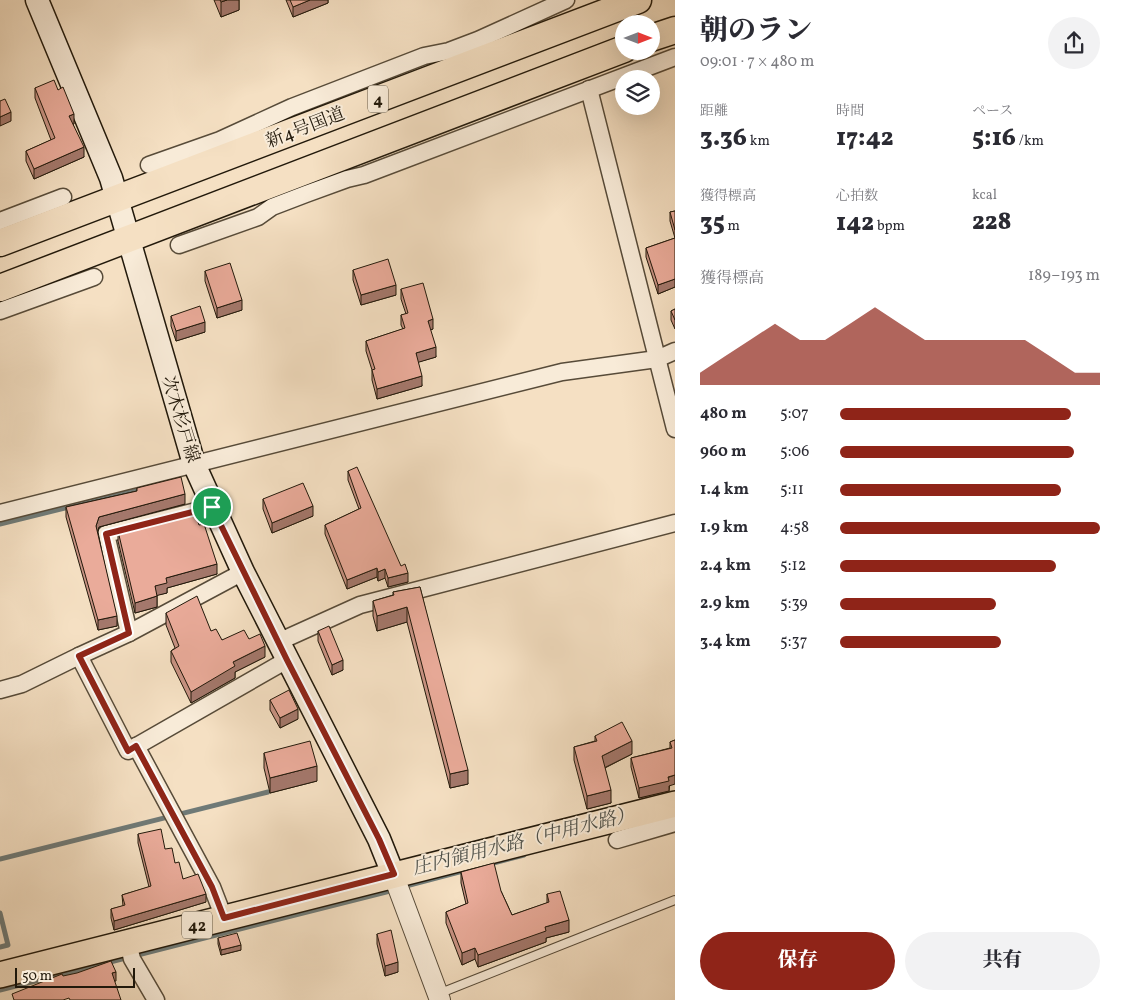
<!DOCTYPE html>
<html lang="ja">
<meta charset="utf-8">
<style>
body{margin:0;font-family:Vollkorn,"Noto Serif JP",serif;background:#f2f2f3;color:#2b2b33;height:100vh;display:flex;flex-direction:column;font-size:19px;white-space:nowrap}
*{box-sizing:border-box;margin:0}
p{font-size:16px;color:#7c7c81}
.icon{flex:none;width:28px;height:28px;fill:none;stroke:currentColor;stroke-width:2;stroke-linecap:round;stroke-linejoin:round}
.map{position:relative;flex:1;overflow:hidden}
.sheet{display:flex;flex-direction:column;background:#fff;width:450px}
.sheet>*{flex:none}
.needle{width:32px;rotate:90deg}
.controls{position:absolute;left:615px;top:15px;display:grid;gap:10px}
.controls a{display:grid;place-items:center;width:45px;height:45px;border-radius:50%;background:#fff;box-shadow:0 5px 20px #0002;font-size:25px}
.scale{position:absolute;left:15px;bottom:12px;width:120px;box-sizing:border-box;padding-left:5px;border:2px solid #22190b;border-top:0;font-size:14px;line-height:18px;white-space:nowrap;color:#22190b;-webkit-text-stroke:4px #f8ebd8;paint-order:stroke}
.pin{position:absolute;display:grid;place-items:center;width:42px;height:42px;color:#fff;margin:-21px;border:2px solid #fff;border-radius:50%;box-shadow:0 1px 5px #0007}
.round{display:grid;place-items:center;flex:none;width:52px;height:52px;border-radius:26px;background:#f2f2f3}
.headline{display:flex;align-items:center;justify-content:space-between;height:85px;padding:0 25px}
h1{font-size:28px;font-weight:800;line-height:38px}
.stats{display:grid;grid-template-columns:repeat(3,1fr);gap:8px;height:85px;padding:5px 25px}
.stats div{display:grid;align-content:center}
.stats b{font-size:25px;font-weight:800}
.stats small{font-size:14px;font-weight:400}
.stats p{font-size:14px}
.chart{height:140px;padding:10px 25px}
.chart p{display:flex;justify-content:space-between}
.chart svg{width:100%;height:90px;margin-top:5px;fill:#8f2418;opacity:.7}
.cta{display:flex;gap:10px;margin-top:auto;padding:10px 25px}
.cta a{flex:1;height:58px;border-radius:30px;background:#8f2418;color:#fff;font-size:20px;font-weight:800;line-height:58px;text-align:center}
.cta a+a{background:#f2f2f3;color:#2b2b33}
ul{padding:0 25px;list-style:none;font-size:16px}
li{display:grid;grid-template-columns:80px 60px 1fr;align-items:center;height:38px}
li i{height:12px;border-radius:6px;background:#8f2418}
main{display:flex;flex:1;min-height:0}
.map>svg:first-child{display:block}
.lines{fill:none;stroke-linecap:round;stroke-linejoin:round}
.stream{stroke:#6f7a77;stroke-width:5}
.service-casing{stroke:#574b39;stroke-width:10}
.minor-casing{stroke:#574b39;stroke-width:19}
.tertiary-casing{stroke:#574b39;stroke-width:22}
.secondary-casing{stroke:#22190b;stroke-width:25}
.primary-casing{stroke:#22190b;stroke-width:28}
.trunk-casing{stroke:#22190b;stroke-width:29}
.service{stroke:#f8ebd8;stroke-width:8}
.minor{stroke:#f8ebd8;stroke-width:16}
.tertiary{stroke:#f8ebd8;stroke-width:20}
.secondary{stroke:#f8ebd8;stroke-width:22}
.primary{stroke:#f5e0c3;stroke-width:25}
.trunk{stroke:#f5e0c3;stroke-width:26}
.wall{fill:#c99384;stroke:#22190b}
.shaded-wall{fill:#a4786c;stroke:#22190b}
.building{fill:#eaab9a;stroke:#22190b}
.route-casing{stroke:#fff;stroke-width:10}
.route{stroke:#8f2418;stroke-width:6}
.labels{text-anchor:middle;stroke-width:4;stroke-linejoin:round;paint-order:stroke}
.shield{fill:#f8ebd8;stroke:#625848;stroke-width:1}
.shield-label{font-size:16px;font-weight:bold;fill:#22190b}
.street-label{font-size:18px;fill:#22190b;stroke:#f8ebd8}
.water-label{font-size:19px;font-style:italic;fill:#4f514a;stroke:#f8ebd8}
</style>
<main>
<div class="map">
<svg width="675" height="1000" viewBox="0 0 675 1000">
<rect width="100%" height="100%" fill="#f5e0c3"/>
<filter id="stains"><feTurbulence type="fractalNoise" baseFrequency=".004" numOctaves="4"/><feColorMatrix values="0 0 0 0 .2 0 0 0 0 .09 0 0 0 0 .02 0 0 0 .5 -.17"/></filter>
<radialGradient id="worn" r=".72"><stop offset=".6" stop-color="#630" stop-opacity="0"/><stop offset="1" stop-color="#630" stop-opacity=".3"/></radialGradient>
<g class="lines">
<g class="stream">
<path d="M 0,524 L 142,489"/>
<path d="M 0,859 L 268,792"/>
<path d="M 402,887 L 524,855"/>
<path d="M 0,913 L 8,945 L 0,947"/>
<path d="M 0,990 L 394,890"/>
</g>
<g class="service-casing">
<path id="service" d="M 438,994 L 675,900"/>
</g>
<g class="minor-casing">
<g id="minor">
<path d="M 589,89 L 675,429"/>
<path d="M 149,165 L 220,140 L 292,107 L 424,56 L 449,51 L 478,40 L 566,0"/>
<path d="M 0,221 L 63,197"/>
<path d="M 179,245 L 258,217 L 272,207 L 306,194 L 347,179 L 364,175 L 675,57"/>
<path d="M 0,311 L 94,277"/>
<path d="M 0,513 L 562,372 L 657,359 L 675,351"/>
<path d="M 243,572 L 129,633 L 79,656 L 128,751 L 287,660"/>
<path d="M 129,633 L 106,534 L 212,507"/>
<path d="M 278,642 L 360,605 L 675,523"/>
<path d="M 0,690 L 22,684 L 79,656"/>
<path d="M 136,746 L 212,887 L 224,918"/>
<path d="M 617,840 L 675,823"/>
<path d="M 128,943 L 132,959 L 156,1000"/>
</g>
</g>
<g class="tertiary-casing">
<path id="tertiary" d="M 393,874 L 440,1000"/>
</g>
<g class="secondary-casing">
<path id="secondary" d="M 37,0 L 111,178 L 194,464 L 243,572 L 379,839 L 393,874"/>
</g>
<g class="primary-casing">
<path id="primary" d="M 0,975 L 675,804"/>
</g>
<g class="trunk-casing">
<g id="trunk">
<path d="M 651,38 L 675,30"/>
<path d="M 0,243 L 638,0"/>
<path d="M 0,288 L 624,49"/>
</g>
</g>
<use href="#service" class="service"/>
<use href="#minor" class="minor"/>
<use href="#tertiary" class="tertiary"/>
<use href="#secondary" class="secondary"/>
<use href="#primary" class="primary"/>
<use href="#trunk" class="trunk"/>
</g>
<g class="wall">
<path d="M 214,0 L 239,0 L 239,10 L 221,17 Z"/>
<path d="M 286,0 L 328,0 L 328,3 L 293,17 Z"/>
<path d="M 35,88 L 58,90 L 74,124 L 73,124 L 84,157 L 34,179 L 26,161 L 26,151 L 51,140 L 35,98 Z"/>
<path d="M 675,211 L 675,238 L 670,221 L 670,212 Z"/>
<path d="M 675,238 L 675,287 L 658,294 L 646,257 L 646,248 Z"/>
<path d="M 353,270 L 396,295 L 361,305 L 353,280 Z"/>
<path d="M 205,271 L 242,310 L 217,318 L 205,281 Z"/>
<path d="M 401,289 L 433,329 L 430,330 L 436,357 L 418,362 L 422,386 L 377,399 L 372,380 L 372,370 L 366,351 L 366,341 L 403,329 L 401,325 L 401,315 L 406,314 L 401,299 Z"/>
<path d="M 675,309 L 675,329 L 671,320 L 671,311 Z"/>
<path d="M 171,316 L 205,332 L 176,341 L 171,326 Z"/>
<path d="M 348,471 L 408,582 L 388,587 L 385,578 L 378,581 L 377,577 L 347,589 L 325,534 L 325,525 L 359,509 L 348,480 Z"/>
<path d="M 137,488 L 185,504 L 99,527 L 98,532 L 117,626 L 98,630 L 66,517 L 66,507 L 137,491 Z"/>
<path d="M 263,499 L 313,516 L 272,533 L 263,509 Z"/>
<path d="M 199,525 L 217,574 L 167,588 L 167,593 L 157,595 L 157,607 L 135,613 L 118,541 L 118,531 Z"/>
<path d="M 420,587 L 468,784 L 450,788 L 407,622 L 377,631 L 373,616 L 373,601 L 393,595 L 393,592 Z"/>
<path d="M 166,613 L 211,631 L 222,640 L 249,639 L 265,657 L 235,672 L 235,678 L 191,703 L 171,662 L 171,651 L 175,648 L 166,625 Z"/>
<path d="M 318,631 L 343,670 L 332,675 L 318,641 Z"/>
<path d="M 270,700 L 298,719 L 280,728 L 270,710 Z"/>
<path d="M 595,736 L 632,754 L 605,768 L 611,803 L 587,809 L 574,760 L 574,747 L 595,741 Z"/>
<path d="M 675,740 L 669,791 L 639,798 L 631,767 L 631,758 L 670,748 L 670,742 Z"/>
<path d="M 264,753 L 317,781 L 270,793 L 264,768 Z"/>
<path d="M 138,834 L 165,849 L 175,863 L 183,879 L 206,902 L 114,930 L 111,918 L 111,909 L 123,906 L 122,895 L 149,887 L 138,843 Z"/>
<path d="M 461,872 L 501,891 L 512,915 L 547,903 L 547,894 L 569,932 L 546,938 L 546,942 L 478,967 L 475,959 L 462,965 L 446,923 L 446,912 L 466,904 L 461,883 Z"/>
<path d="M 377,934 L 398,972 L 385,976 L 377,944 Z"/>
<path d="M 218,938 L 241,950 L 221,955 L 218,944 Z"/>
</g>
<g class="shaded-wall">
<path d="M 227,0 L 239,0 L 239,10 L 221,17 L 221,2 Z"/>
<path d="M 310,0 L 328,0 L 328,3 L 293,17 L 293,7 Z"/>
<path d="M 11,112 L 11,121 L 0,126 L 0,117 Z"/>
<path d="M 74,114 L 74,124 L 69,126 L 69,116 Z"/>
<path d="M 84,147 L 84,157 L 34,179 L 34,169 Z"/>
<path d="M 675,279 L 675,287 L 658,294 L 658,285 Z"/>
<path d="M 396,285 L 396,295 L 361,305 L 361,295 Z"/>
<path d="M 242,300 L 242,310 L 217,318 L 217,308 Z"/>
<path d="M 433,319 L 433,329 L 428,331 L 428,321 Z"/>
<path d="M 205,322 L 205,332 L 176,341 L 176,331 Z"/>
<path d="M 436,347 L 436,357 L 416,363 L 416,353 Z"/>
<path d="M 422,376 L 422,386 L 377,399 L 377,389 Z"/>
<path d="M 185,494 L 185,504 L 99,527 L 96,536 L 96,526 L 99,517 Z"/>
<path d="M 313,506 L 313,516 L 272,533 L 272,523 Z"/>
<path d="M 217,564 L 217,574 L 167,588 L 167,593 L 155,596 L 155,586 L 166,578 Z"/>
<path d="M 377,568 L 377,577 L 347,589 L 347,580 Z"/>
<path d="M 385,569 L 385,578 L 378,581 L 378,572 Z"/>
<path d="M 408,573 L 408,582 L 388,587 L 388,578 Z"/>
<path d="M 157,596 L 157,607 L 135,613 L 135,603 Z"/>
<path d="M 407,607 L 407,622 L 377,631 L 377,616 Z"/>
<path d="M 117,616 L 117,626 L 98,630 L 98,620 Z"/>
<path d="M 265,646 L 265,657 L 235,672 L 235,678 L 191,703 L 191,692 L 233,662 Z"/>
<path d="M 343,660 L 343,670 L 332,675 L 332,665 Z"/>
<path d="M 298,709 L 298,719 L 280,728 L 280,718 Z"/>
<path d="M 632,741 L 632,754 L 602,769 L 602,756 Z"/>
<path d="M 317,766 L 317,781 L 270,793 L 270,778 Z"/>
<path d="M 468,770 L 468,784 L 450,788 L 450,774 Z"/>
<path d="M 675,775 L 675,784 L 669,786 L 669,791 L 639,798 L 639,788 Z"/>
<path d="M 611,790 L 611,803 L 587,809 L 587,796 Z"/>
<path d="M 206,894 L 206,902 L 114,930 L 114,921 Z"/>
<path d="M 569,920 L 569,932 L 546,938 L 546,942 L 478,967 L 478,955 L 545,927 Z"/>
<path d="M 241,945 L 241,950 L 221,955 L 221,950 Z"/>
<path d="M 475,948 L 475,959 L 462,965 L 462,953 Z"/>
<path d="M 398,962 L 398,972 L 385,976 L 385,966 Z"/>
<path d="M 116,972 L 116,981 L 112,982 L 112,973 Z"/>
</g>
<g class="building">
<path d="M 220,0 L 227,0 L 221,2 Z"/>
<path d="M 290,0 L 310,0 L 293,7 Z"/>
<path d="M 54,80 L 58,90 L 63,87 L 74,114 L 69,116 L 84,147 L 34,169 L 26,151 L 55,138 L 35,88 Z"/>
<path d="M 5,99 L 11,112 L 0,117 L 0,101 Z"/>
<path d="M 675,211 L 675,230 L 670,212 Z"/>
<path d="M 675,238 L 675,279 L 658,285 L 646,248 Z"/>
<path d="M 388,259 L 396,285 L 361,295 L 353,270 Z"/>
<path d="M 230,263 L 242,300 L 217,308 L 205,271 Z"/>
<path d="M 423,283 L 433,319 L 428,321 L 436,347 L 416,353 L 422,376 L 377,389 L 372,370 L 375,369 L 366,341 L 405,328 L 401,315 L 408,313 L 401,289 Z"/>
<path d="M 200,306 L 205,322 L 176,331 L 171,316 Z"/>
<path d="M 675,309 L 675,320 L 671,311 Z"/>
<path d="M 357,467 L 401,566 L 405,564 L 408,573 L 388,578 L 385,569 L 378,572 L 377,568 L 347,580 L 325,525 L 361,508 L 348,471 Z"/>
<path d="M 181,477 L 185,494 L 99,517 L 96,526 L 117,616 L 98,620 L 66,507 L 137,491 L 137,488 Z"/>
<path d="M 303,483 L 313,506 L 272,523 L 263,499 Z"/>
<path d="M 195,512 L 199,525 L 204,524 L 217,564 L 166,578 L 167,583 L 155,586 L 157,596 L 135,603 L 118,531 Z"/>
<path d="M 420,587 L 468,770 L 450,774 L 407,607 L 377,616 L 373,601 L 394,595 L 393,592 Z"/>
<path d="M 197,596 L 211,631 L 216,629 L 222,640 L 244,630 L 249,639 L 260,634 L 265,646 L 233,662 L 235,666 L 191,692 L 171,651 L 179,646 L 166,613 Z"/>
<path d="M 329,626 L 343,660 L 332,665 L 318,631 Z"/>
<path d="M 289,690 L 298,709 L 280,718 L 270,700 Z"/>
<path d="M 622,722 L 632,741 L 602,756 L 611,790 L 587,796 L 574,747 L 597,741 L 595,736 Z"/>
<path d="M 675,740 L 675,775 L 668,777 L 669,781 L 639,788 L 631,758 L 672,748 L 670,742 Z"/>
<path d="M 310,741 L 317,766 L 270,778 L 264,753 Z"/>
<path d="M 161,829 L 165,849 L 172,848 L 175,863 L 179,862 L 183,879 L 198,874 L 206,894 L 114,921 L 111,909 L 125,905 L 122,895 L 151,886 L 138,834 Z"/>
<path d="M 494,863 L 501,891 L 512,915 L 549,902 L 547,894 L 560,891 L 569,920 L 545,927 L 546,931 L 478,955 L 475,948 L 462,953 L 446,912 L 468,903 L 461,872 Z"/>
<path d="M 391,930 L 398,962 L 385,966 L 377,934 Z"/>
<path d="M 237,933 L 241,945 L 221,950 L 218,938 Z"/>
<path d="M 111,961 L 116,972 L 112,973 L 121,1000 L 70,1000 L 69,998 L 63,1000 L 14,1000 L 12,994 L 62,974 L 63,976 L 77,973 Z"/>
</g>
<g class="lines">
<g class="route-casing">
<path id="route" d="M 212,507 L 287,660 L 379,839 L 394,874 L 224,918 L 212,887 L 136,746 L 128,751 L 79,656 L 129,633 L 106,534 Z"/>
</g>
<use href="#route" class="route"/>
</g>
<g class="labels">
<g class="shield">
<rect x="368" y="85.5" width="20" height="27" rx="4"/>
<rect x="182" y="911.5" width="30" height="27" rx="4"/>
</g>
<g class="shield-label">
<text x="378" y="105">4</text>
<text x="197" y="931">42</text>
</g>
<g class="street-label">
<text transform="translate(305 127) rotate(-21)" y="6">新4号国道</text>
<text transform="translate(181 419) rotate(73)" y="6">次木杉戸線</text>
</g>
<g class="water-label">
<text transform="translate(523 840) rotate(-14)" y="7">庄内領用水路（中用水路）</text>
</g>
</g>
<rect width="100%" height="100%" filter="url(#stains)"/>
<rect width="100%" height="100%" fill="url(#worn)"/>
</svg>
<div class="controls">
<a><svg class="needle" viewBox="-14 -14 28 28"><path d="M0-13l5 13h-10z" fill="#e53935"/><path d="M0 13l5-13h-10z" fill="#7c7c81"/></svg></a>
<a><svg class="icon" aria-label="layers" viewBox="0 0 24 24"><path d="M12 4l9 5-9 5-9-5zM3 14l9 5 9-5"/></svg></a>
</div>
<div class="scale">50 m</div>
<div class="pin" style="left:212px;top:507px;background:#1e9e55"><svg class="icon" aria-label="arrive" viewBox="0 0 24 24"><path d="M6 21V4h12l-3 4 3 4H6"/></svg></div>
</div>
<section class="sheet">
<div class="headline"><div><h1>朝のラン</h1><p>09:01 · 7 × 480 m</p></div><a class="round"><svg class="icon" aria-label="share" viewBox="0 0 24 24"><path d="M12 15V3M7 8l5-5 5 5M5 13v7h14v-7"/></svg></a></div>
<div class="stats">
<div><p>距離</p><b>3.36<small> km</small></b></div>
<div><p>時間</p><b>17:42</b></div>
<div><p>ペース</p><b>5:16<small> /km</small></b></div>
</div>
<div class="stats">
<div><p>獲得標高</p><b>35<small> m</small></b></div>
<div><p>心拍数</p><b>142<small> bpm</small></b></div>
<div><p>kcal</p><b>228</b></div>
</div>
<div class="chart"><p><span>獲得標高</span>189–193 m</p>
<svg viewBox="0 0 160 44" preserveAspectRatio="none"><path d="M0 44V38L10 30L20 22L30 14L40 22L50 22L60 14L70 6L80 14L90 22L100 22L110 22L120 22L130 22L140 30L150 38L160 38V44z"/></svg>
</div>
<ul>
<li><b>480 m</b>5:07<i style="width:89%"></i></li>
<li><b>960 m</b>5:06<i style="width:90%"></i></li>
<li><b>1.4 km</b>5:11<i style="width:85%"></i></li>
<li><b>1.9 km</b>4:58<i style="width:100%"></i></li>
<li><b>2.4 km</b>5:12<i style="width:83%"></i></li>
<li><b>2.9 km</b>5:39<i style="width:60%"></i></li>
<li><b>3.4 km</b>5:37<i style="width:62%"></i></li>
</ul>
<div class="cta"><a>保存</a><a>共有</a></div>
</section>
</main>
